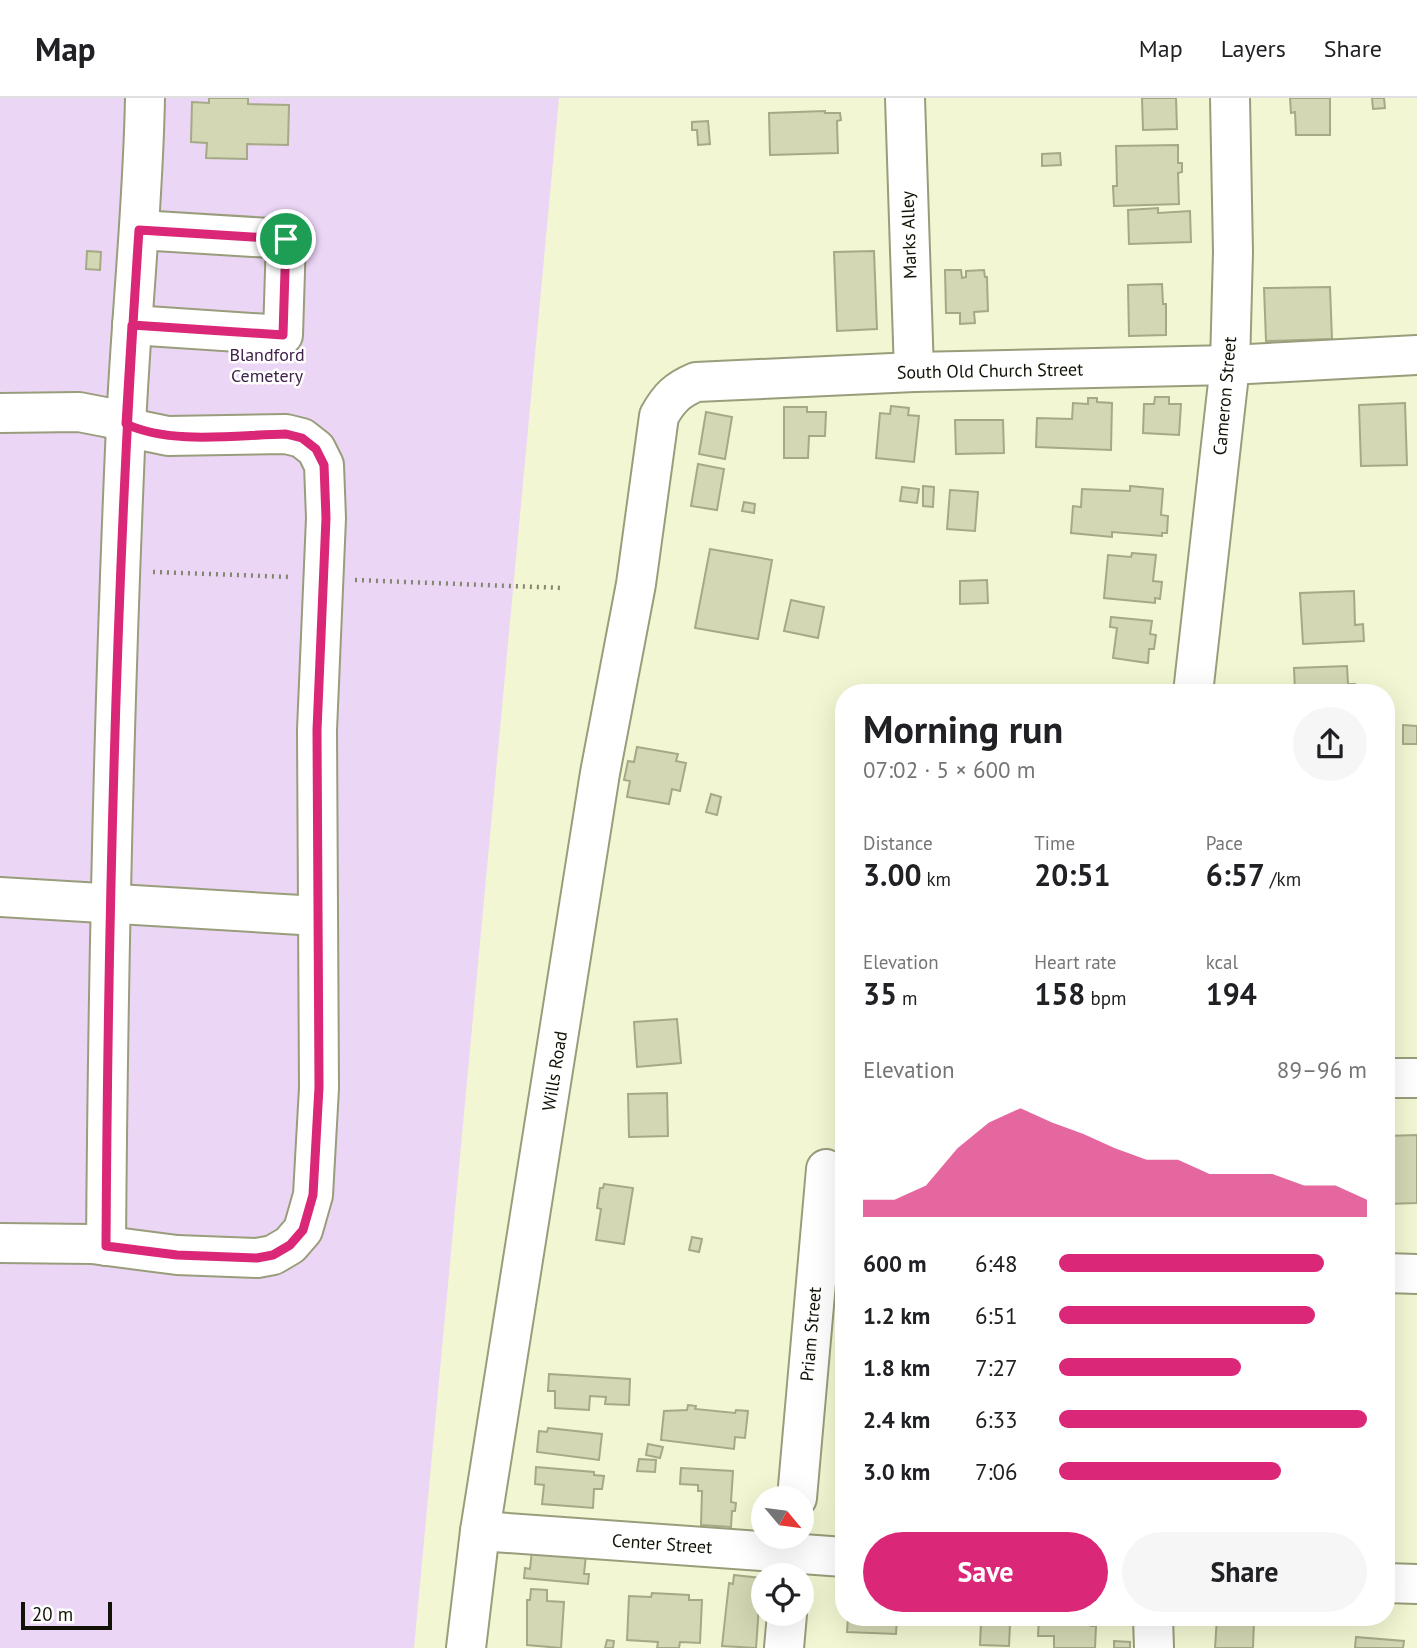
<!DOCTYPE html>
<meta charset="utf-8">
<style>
body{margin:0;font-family:"PT Sans",sans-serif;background:#f6f6f6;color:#202124;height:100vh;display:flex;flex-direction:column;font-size:26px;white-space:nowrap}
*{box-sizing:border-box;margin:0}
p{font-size:23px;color:#757577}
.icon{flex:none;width:38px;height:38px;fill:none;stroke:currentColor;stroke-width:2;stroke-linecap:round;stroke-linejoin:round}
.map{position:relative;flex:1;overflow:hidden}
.panel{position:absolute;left:835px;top:586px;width:560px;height:942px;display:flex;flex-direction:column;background:#fff;border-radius:28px;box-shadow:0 7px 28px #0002}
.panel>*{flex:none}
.needle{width:46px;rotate:119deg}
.tools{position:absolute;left:751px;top:1388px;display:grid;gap:14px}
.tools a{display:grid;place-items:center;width:63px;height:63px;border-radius:50%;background:#fff;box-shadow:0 7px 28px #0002;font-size:35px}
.scale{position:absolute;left:21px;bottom:18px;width:91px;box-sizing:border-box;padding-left:7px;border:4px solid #121306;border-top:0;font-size:19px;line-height:24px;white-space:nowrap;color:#121306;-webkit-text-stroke:5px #fff;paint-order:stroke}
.pin{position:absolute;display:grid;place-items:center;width:60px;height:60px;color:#fff;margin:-30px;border:4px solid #fff;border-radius:50%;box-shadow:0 2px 7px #0007}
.round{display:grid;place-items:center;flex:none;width:74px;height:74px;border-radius:37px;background:#f6f6f6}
.headline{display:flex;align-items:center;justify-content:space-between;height:119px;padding:0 28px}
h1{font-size:38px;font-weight:700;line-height:52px}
.figures{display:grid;grid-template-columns:repeat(3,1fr);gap:10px;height:119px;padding:7px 28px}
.figures div{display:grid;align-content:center}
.figures b{font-size:30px;font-weight:700}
.figures small{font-size:19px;font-weight:400}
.figures p{font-size:19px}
.chart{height:196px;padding:14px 28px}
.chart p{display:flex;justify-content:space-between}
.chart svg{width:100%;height:126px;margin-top:7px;fill:#db2777;opacity:.7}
.action{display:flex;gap:14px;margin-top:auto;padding:14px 28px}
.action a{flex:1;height:80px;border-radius:42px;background:#db2777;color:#fff;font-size:28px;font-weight:700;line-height:80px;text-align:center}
.action a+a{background:#f6f6f6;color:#202124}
ul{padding:0 28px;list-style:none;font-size:23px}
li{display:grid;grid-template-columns:112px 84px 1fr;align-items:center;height:52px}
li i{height:18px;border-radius:9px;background:#db2777}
header{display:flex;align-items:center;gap:42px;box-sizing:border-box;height:98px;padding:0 35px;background:#fff;border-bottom:2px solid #e0e0e0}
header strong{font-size:33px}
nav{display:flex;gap:38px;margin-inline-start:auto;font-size:24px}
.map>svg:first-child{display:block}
.green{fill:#ecd6f6}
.building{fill:#d3d7b3;stroke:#a5a986;stroke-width:2}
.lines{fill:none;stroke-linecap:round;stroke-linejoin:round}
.minor-casing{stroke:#999d7b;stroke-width:42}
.path{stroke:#83866d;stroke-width:4.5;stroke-dasharray:2 5;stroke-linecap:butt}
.minor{stroke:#fff;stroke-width:38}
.route-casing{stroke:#fff;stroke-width:14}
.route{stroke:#db2777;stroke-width:9}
.labels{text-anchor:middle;stroke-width:5;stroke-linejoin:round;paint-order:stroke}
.street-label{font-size:18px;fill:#121306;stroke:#fff}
.park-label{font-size:18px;fill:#40224b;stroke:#fff}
</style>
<header>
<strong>Map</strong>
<nav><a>Map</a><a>Layers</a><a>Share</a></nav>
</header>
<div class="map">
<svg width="1417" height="1550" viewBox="0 0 1417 1550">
<rect width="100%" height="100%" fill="#f2f6d2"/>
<path class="green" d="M 0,0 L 559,0 L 414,1550 L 0,1550 Z"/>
<g class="building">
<path d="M 209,0 L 248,0 L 248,6 L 289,7 L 288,47 L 247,46 L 247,61 L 206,60 L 207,45 L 191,44 L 192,4 L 209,5 Z"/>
<path d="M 1142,0 L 1176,0 L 1177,31 L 1143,32 Z"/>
<path d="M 1290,0 L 1330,0 L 1330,37 L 1296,37 L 1295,14 L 1291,15 Z"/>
<path d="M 1372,0 L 1384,0 L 1385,10 L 1373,11 Z"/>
<path d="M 825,13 L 825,15 L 840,15 L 841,22 L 837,23 L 838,55 L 770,57 L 769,15 Z"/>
<path d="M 708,23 L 710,46 L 698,47 L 697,32 L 692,32 L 692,24 Z"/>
<path d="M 1178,47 L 1178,65 L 1182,65 L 1182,74 L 1178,75 L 1179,106 L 1114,108 L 1113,88 L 1117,88 L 1116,48 Z"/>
<path d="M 1060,55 L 1061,67 L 1042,68 L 1042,56 Z"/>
<path d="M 1158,110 L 1158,115 L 1190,113 L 1191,144 L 1129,146 L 1128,112 Z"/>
<path d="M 87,153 L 101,154 L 100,172 L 86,171 Z"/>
<path d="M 874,153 L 877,231 L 837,233 L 834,154 Z"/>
<path d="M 945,172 L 961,172 L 962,180 L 966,179 L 966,173 L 984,172 L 985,179 L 987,179 L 988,213 L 974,214 L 975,225 L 960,226 L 960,215 L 946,215 Z"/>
<path d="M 1162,186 L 1163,206 L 1166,206 L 1166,237 L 1129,238 L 1128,187 Z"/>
<path d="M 1330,189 L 1332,241 L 1266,243 L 1264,190 Z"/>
<path d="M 1155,299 L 1169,299 L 1169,306 L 1181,306 L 1179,337 L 1143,335 L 1144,306 L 1154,306 Z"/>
<path d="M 1088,300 L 1097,300 L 1097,304 L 1112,305 L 1111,352 L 1036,349 L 1037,320 L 1072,321 L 1073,305 L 1088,306 Z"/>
<path d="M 1405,305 L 1407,367 L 1361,368 L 1359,307 Z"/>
<path d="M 891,308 L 909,310 L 908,317 L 919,318 L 914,364 L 876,360 L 880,315 L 890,316 Z"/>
<path d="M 784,309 L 807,309 L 807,314 L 826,314 L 825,338 L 809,338 L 808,360 L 784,360 Z"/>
<path d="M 706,314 L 732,319 L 725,361 L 699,356 Z"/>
<path d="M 955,322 L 1003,322 L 1004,355 L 956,356 Z"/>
<path d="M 698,366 L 724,371 L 717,412 L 691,408 Z"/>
<path d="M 923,388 L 934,389 L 933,409 L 923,408 Z"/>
<path d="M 1130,388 L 1163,391 L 1161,417 L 1168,418 L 1167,435 L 1162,435 L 1162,438 L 1112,434 L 1112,439 L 1071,435 L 1073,408 L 1081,409 L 1082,391 L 1130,393 Z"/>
<path d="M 902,389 L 919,391 L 917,405 L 900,403 Z"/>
<path d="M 950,392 L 978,394 L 975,433 L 947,431 Z"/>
<path d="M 744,404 L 755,406 L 754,415 L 742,413 Z"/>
<path d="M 710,451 L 772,462 L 758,541 L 695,530 Z"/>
<path d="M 1132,455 L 1156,457 L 1153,483 L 1162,484 L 1160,501 L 1155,500 L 1155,505 L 1104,500 L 1108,457 L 1131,459 Z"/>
<path d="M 987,482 L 988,505 L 960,506 L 960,483 Z"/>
<path d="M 1354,493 L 1355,527 L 1363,526 L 1364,543 L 1303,546 L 1300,495 Z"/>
<path d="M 791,502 L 824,509 L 818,540 L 784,533 Z"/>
<path d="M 1111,519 L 1152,523 L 1150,536 L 1156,537 L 1154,551 L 1149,551 L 1148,565 L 1113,560 L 1117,530 L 1110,529 Z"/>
<path d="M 1347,568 L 1348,586 L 1355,586 L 1355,595 L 1286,595 L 1286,593 L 1295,593 L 1294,570 Z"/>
<path d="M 1403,627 L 1417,628 L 1417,646 L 1403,646 Z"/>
<path d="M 637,649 L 678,656 L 676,663 L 686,665 L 680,693 L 672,691 L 669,706 L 627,699 L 630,683 L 624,682 L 628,663 L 634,664 Z"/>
<path d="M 711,696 L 721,699 L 717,717 L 706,714 Z"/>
<path d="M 677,921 L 681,965 L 637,969 L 634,924 Z"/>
<path d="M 667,995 L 668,1038 L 629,1039 L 628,996 Z"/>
<path d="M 1417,1037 L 1417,1105 L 1386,1106 L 1386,1038 Z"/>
<path d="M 604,1086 L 633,1090 L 624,1146 L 596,1142 L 601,1111 L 597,1110 L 600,1090 L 603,1090 Z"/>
<path d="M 692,1139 L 702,1141 L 699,1154 L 689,1152 Z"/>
<path d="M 549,1276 L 630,1281 L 629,1307 L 605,1306 L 606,1299 L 590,1298 L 589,1312 L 555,1310 L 555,1293 L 548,1293 Z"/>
<path d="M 688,1307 L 696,1308 L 695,1311 L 735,1315 L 736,1312 L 748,1313 L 745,1340 L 735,1339 L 734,1351 L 661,1342 L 664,1313 L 687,1312 Z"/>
<path d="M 548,1330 L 602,1336 L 599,1362 L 537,1354 L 539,1333 L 547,1334 Z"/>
<path d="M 648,1346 L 663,1349 L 660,1360 L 646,1357 Z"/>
<path d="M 639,1361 L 656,1362 L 655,1374 L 637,1373 Z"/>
<path d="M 536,1369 L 594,1374 L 594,1377 L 604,1378 L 602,1391 L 594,1391 L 593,1410 L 542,1406 L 544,1387 L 535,1386 Z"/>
<path d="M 681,1370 L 733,1373 L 731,1404 L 736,1405 L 735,1413 L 732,1413 L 731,1429 L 701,1427 L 702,1393 L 698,1393 L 698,1387 L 680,1386 Z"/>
<path d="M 532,1452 L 586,1457 L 584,1476 L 589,1476 L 588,1486 L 524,1480 L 525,1470 L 530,1471 Z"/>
<path d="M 734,1477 L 761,1480 L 756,1550 L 722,1548 L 729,1485 L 733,1486 Z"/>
<path d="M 531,1491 L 547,1492 L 547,1503 L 564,1504 L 561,1550 L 527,1547 L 527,1502 L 530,1502 Z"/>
<path d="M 652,1495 L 689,1497 L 689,1502 L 702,1502 L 700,1545 L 680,1544 L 679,1550 L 657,1550 L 658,1544 L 627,1542 L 629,1498 L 651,1499 Z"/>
<path d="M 848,1519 L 897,1519 L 896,1536 L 847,1534 Z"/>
<path d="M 1039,1519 L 1092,1519 L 1091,1528 L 1096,1528 L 1095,1550 L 1054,1550 L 1054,1538 L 1038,1538 Z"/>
<path d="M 1217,1519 L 1265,1519 L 1264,1523 L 1254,1522 L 1253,1550 L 1215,1550 Z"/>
<path d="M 981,1525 L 1010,1526 L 1009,1548 L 980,1547 Z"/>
<path d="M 1356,1539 L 1404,1543 L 1403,1550 L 1355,1550 Z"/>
<path d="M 607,1542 L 614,1543 L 613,1550 L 605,1550 Z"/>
<path d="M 1114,1543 L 1130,1544 L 1130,1550 L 1114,1550 Z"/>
</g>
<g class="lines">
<g class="minor-casing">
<g id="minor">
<path d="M 905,0 L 914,274"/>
<path d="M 132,227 L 283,237 L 286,141 L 139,132"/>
<path d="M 0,315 L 79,314 L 110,320 L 139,332 L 168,338 L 286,336 L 302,340 L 316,351 L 324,367 L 326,420 L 317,632 L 319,990 L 313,1097 L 303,1132 L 290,1147 L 273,1157 L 257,1160 L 177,1157 L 92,1146 L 0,1145"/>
<path d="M 1193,595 L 1230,267 L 1233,154 L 1230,0"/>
<path d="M 0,799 L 318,818"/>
<path d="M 1386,980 L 1417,980"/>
<path d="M 106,1148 C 108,875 114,601 126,328 C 131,219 143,110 145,0"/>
<path d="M 1386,1175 L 1417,1176"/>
<path d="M 797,1400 L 826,1071"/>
<path d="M 480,1433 L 844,1459"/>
<path d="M 1386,1485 L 1417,1486"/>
<path d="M 1153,1519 L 1154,1550"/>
<path d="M 466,1550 L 480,1433 L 600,675 L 636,486 L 659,318 C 669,300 677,292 696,284 L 914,274 L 1230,267 L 1417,257"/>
<path d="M 784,1550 L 787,1516"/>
</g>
</g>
<g class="path">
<path d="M 153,474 L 291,479"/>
<path d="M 355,482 L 563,490"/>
</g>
<use href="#minor" class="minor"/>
</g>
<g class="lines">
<g class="route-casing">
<path id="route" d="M 286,141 L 139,132 C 116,470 108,809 106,1148 L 177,1157 L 257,1160 L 273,1157 L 290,1147 L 303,1132 L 313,1097 L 319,989 L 317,632 L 326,420 L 324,367 L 316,351 L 302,340 L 286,336 C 235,337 172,347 126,326 L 132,227 L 283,237 L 286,141"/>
</g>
<use href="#route" class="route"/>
</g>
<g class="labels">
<g class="street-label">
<text transform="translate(909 137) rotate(-92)" y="6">Marks Alley</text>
<text transform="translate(990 273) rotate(-1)" y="6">South Old Church Street</text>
<text transform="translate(1225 298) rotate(-85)" y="6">Cameron Street</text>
<text transform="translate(555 973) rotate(-81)" y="6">Wills Road</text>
<text transform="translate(811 1236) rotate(-85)" y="6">Priam Street</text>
<text transform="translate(662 1446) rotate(4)" y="6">Center Street</text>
</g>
<g class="park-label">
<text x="267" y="263">Blandford<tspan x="267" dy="21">Cemetery</tspan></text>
</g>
</g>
</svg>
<div class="tools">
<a><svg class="needle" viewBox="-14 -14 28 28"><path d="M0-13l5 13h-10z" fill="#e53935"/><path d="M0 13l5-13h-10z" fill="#757577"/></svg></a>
<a><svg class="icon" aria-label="locate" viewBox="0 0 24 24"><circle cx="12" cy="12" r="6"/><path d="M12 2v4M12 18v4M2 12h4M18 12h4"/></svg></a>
</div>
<div class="scale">20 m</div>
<div class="pin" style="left:286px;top:141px;background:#1e9e55"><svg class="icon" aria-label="arrive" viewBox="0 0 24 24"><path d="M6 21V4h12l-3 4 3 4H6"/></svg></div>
<section class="panel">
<div class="headline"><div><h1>Morning run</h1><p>07:02 · 5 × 600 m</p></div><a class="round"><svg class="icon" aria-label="share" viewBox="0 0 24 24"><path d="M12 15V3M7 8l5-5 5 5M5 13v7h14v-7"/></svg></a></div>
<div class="figures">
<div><p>Distance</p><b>3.00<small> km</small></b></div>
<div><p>Time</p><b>20:51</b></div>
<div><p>Pace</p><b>6:57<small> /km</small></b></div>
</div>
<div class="figures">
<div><p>Elevation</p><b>35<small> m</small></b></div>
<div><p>Heart rate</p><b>158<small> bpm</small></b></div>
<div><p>kcal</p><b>194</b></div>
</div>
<div class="chart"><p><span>Elevation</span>89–96 m</p>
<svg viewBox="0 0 160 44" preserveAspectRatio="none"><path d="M0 44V38L10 38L20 33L30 20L40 11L50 6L60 11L70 15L80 20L90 24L100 24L110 29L120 29L130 29L140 33L150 33L160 38V44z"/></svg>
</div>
<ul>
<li><b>600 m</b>6:48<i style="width:86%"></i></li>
<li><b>1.2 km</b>6:51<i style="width:83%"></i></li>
<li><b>1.8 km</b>7:27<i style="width:59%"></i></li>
<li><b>2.4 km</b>6:33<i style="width:100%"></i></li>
<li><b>3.0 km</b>7:06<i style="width:72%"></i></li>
</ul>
<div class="action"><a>Save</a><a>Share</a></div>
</section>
</div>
